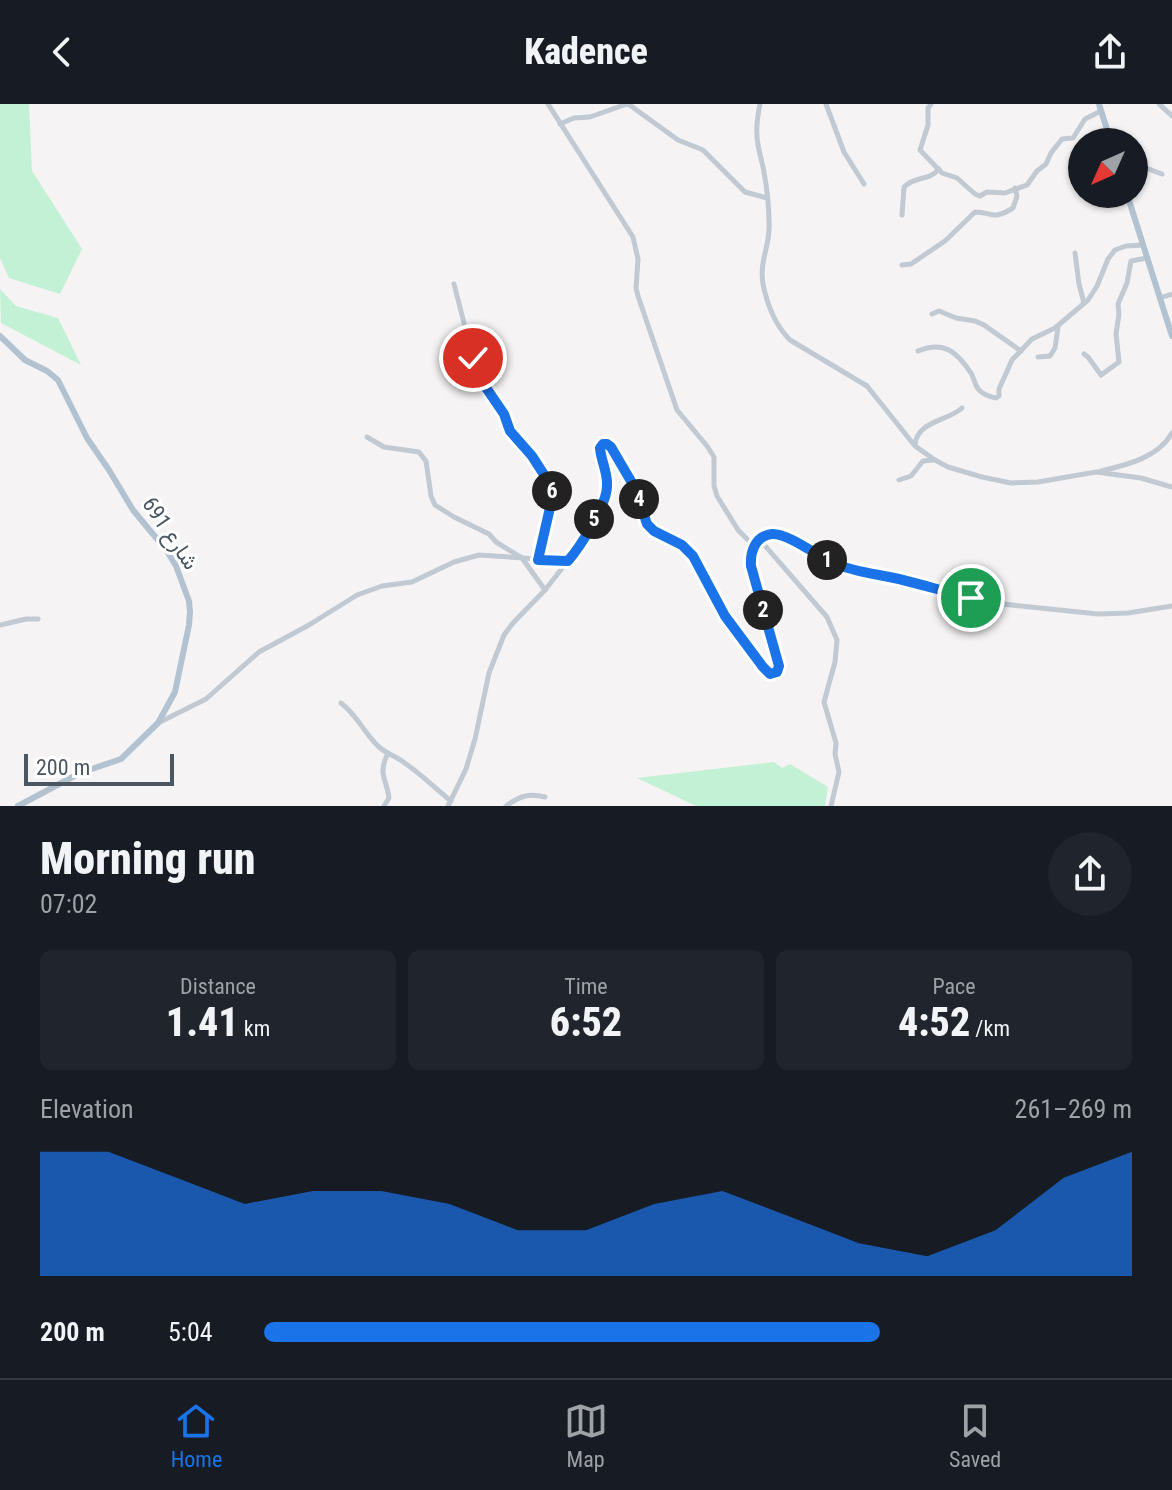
<!DOCTYPE html>
<meta charset="utf-8">
<style>
body{margin:0;font-family:"Roboto Condensed",Vazirmatn,sans-serif;background:#20242c;color:#f1f3f6;height:100vh;display:flex;flex-direction:column;font-size:30px;white-space:nowrap}
*{box-sizing:border-box;margin:0}
p{font-size:26px;color:#9ea1a6}
.icon{flex:none;width:44px;height:44px;fill:none;stroke:currentColor;stroke-width:2;stroke-linecap:round;stroke-linejoin:round}
.map{position:relative;height:702px;overflow:hidden}
.panel{display:flex;flex-direction:column;background:#171b24;flex:1}
.panel>*{flex:none}
.needle{width:52px;rotate:225deg}
.tools{position:absolute;left:1068px;top:24px;display:grid;gap:16px}
.tools a{display:grid;place-items:center;width:80px;height:80px;border-radius:50%;background:#171b24;box-shadow:0 2px 6px #0004;font-size:40px}
.scale{position:absolute;left:24px;bottom:20px;width:150px;box-sizing:border-box;padding-left:8px;border:4px solid #4a5661;border-top:0;font-size:22px;line-height:28px;white-space:nowrap;color:#4a5661;-webkit-text-stroke:6px #fff;paint-order:stroke}
.pin{position:absolute;display:grid;place-items:center;width:68px;height:68px;color:#fff;margin:-34px;border:4px solid #fff;border-radius:50%;box-shadow:0 2px 8px #0007}
.km{position:absolute;width:40px;height:40px;margin:-20px;border-radius:50%;background:#222;color:#fff;font-size:22px;line-height:40px;text-align:center}
.round{display:grid;place-items:center;flex:none;width:84px;height:84px;border-radius:42px;background:#20242c}
.head{display:flex;align-items:center;justify-content:space-between;height:136px;padding:0 40px}
h1{font-size:44px;font-weight:800;line-height:60px}
.stats{display:grid;grid-template-columns:repeat(3,1fr);gap:12px;height:136px;padding:8px 40px}
.stats div{display:grid;align-content:center;border-radius:12px;background:#20242c;text-align:center}
.stats b{font-size:40px;font-weight:800}
.stats small{font-size:22px;font-weight:400}
.stats p{font-size:22px}
.chart{height:224px;padding:16px 40px}
.chart p{display:flex;justify-content:space-between}
.chart svg{width:100%;height:144px;margin-top:8px;fill:#1a73e8;opacity:.7}
ul{padding:0 40px;list-style:none;font-size:26px}
li{display:grid;grid-template-columns:128px 96px 1fr;align-items:center;height:60px}
li i{height:20px;border-radius:10px;background:#1a73e8}
header{display:flex;justify-content:space-between;align-items:center;height:104px;padding:0 40px;background:#171b24;font-size:36px;font-weight:800}
.tabs{display:flex;justify-content:space-around;align-items:center;height:112px;border-top:2px solid #363941;background:#171b24;font-size:22px;color:#9ea1a6}
.tabs a{display:grid;justify-items:center;gap:4px}
.tabs .active{color:#1a73e8}
.map>svg:first-child{display:block}
.green{fill:#c3f1d5}
.lines{fill:none;stroke-linecap:round;stroke-linejoin:round}
.minor{stroke:#c1cad2;stroke-width:5}
.major{stroke:#b3c2d1;stroke-width:6}
.route-casing{stroke:#fff;stroke-width:16}
.route{stroke:#1a73e8;stroke-width:10}
.labels{text-anchor:middle;stroke-width:6;stroke-linejoin:round;paint-order:stroke}
.street-label{font-size:22px;fill:#4a5661;stroke:#fff}
</style>
<header><svg class="icon" aria-label="back" viewBox="0 0 24 24"><path d="M15 5l-7 7 7 7"/></svg>Kadence<svg class="icon" aria-label="share" viewBox="0 0 24 24"><path d="M12 15V3M7 8l5-5 5 5M5 13v7h14v-7"/></svg></header>
<div class="map">
<svg width="1172" height="702" viewBox="0 0 1172 702">
<rect width="100%" height="100%" fill="#f5f3f3"/>
<g class="green">
<path d="M 0,0 L 29,0 L 32,67 L 82,145 L 60,190 L 9,174 L 0,154 Z"/>
<path d="M 0,185 L 16,202 L 58,214 L 81,261 L 1,219 Z"/>
<path d="M 774,658 L 782,664 L 790,660 L 828,683 L 825,702 L 696,702 L 637,674 Z"/>
</g>
<g class="lines">
<g class="minor">
<path d="M 548,0 L 633,133 L 638,155 L 636,184 L 638,192 L 677,306 L 707,342 L 714,353 L 714,382 L 717,392 L 738,426 L 754,442"/>
<path d="M 760,0 C 758,10 756,21 757,31 C 757,43 762,56 764,68 C 767,85 769,102 769,118 C 771,141 759,155 763,180 C 767,200 776,222 790,236 L 867,282 L 915,342 L 935,356 L 948,363 L 982,373 L 1011,379 L 1038,378 L 1096,368 L 1141,374 L 1172,383"/>
<path d="M 826,0 L 844,48 L 864,80"/>
<path d="M 931,0 L 928,4 L 928,21 L 920,46 L 942,69 L 957,74 L 975,90 L 980,92 L 987,88 L 1005,89 L 1027,81 L 1037,67 L 1046,60 L 1051,49 L 1062,35 L 1073,34 L 1085,15 L 1101,7"/>
<path d="M 1159,0 L 1172,12"/>
<path d="M 560,20 L 574,14 L 590,13 L 627,0 L 631,2 L 678,36 L 703,46 L 745,88 L 767,94"/>
<path d="M 1134,68 L 1146,64 L 1162,70"/>
<path d="M 902,111 L 904,83 C 916,71 928,78 939,65"/>
<path d="M 1075,149 L 1079,180 L 1084,199"/>
<path d="M 902,161 L 911,160 L 945,137 L 975,108 C 993,108 992,117 1013,104 L 1017,92 L 1015,84"/>
<path d="M 454,180 L 473,254 L 474,266 L 504,310 L 510,327 L 532,352 L 550,380 L 552,395 L 538,456"/>
<path d="M 1160,194 L 1172,190"/>
<path d="M 932,210 L 939,207 L 956,214 L 975,217 L 984,221 L 1021,247"/>
<path d="M 918,247 C 944,236 957,248 971,269 C 974,274 975,282 979,286 C 983,290 991,293 996,294 L 999,292 L 999,285 L 1012,256 L 1032,235 L 1055,224 L 1088,196 L 1097,182 L 1108,155 L 1115,146 L 1126,142 L 1143,141"/>
<path d="M 1084,250 L 1088,253 L 1101,271 L 1119,258 L 1116,230 L 1119,210 L 1118,200 L 1127,179 L 1131,157 L 1147,154"/>
<path d="M 1038,253 L 1050,252 L 1055,244 L 1058,223"/>
<path d="M 367,333 L 384,343 L 419,348 L 426,357 L 431,392 L 435,401 L 454,413 L 489,430 L 496,438 L 522,454 L 545,486"/>
<path d="M 915,341 C 917,317 948,317 962,304"/>
<path d="M 1101,367 C 1126,361 1158,354 1172,329"/>
<path d="M 899,376 L 911,372 L 923,357 L 934,356"/>
<path d="M 760,436 L 827,513 L 837,536 L 835,558 L 824,598 L 836,639 L 835,650 L 839,668 L 831,702"/>
<path d="M 0,521 L 26,515 L 38,515"/>
<path d="M 341,599 C 358,612 364,629 379,643 C 387,650 398,653 406,660 C 422,671 436,685 451,697"/>
<path d="M 158,619 L 206,595 L 259,548 L 309,521 L 357,491 L 382,482 L 412,478 L 454,458 L 479,451 L 568,457 C 580,443 606,401 607,382 C 608,369 601,357 600,344 L 604,340 L 611,343 L 632,377 L 647,420 L 654,427 L 682,441 L 693,452 L 725,512 L 770,570 L 777,568 L 779,562 L 751,462 L 751,448 L 756,439 L 764,433 L 776,430 L 782,431 L 815,450 L 846,464 L 899,475 L 993,499 L 1098,510 L 1128,509 L 1172,502"/>
<path d="M 384,702 L 389,694 C 387,675 377,671 388,649"/>
<path d="M 448,702 L 466,665 L 475,635 L 489,569 L 504,531 L 513,519 L 545,486 L 567,458"/>
<path d="M 506,702 C 520,692 528,689 545,693"/>
</g>
<g class="major">
<path d="M 1099,0 L 1111,38"/>
<path d="M 1127,90 L 1172,232"/>
<path d="M 0,232 L 25,256 L 47,267 L 58,276 L 87,334 L 109,366 L 133,406 L 167,447 L 176,462 L 189,497 L 190,508 L 189,521 L 175,588 L 158,619 L 121,655 L 80,669 L 18,702"/>
</g>
</g>
<g class="lines">
<g class="route-casing">
<path id="route" d="M 473,254 L 474,266 L 504,310 L 510,327 L 532,352 L 550,380 L 552,395 L 538,456 L 568,457 C 580,443 607,401 607,382 C 608,369 601,357 600,344 L 603,340 L 607,340 L 611,343 L 635,384 L 647,420 L 654,427 L 682,441 L 693,452 L 725,512 L 763,563 L 770,570 L 777,568 L 779,562 L 751,462 C 750,448 755,432 772,430 C 788,429 817,452 833,459 C 854,468 877,470 899,475 C 923,481 947,488 971,494"/>
</g>
<use href="#route" class="route"/>
</g>
<g class="labels">
<g class="street-label">
<text transform="translate(171 429) rotate(56)" y="8">شارع 691</text>
</g>
</g>
</svg>
<div class="tools">
<a><svg class="needle" viewBox="-14 -14 28 28"><path d="M0-13l5 13h-10z" fill="#e53935"/><path d="M0 13l5-13h-10z" fill="#9ea1a6"/></svg></a>
</div>
<div class="scale">200 m</div>
<div class="pin" style="left:971px;top:494px;background:#1e9e55"><svg class="icon" aria-label="arrive" viewBox="0 0 24 24"><path d="M6 21V4h12l-3 4 3 4H6"/></svg></div>
<div class="pin" style="left:473px;top:254px;background:#d93025"><svg class="icon" aria-label="check" viewBox="0 0 24 24"><path d="M5 12l5 5 9-10"/></svg></div>
<b class="km" style="left:827px;top:456px">1</b>
<b class="km" style="left:763px;top:506px">2</b>
<b class="km" style="left:639px;top:395px">4</b>
<b class="km" style="left:594px;top:415px">5</b>
<b class="km" style="left:552px;top:387px">6</b>
</div>
<section class="panel">
<div class="head"><div><h1>Morning run</h1><p>07:02</p></div><a class="round"><svg class="icon" aria-label="share" viewBox="0 0 24 24"><path d="M12 15V3M7 8l5-5 5 5M5 13v7h14v-7"/></svg></a></div>
<div class="stats">
<div><p>Distance</p><b>1.41<small> km</small></b></div>
<div><p>Time</p><b>6:52</b></div>
<div><p>Pace</p><b>4:52<small> /km</small></b></div>
</div>
<div class="chart"><p><span>Elevation</span>261–269 m</p>
<svg viewBox="0 0 160 44" preserveAspectRatio="none"><path d="M0 44V6L10 6L20 14L30 22L40 18L50 18L60 22L70 30L80 30L90 22L100 18L110 26L120 34L130 38L140 30L150 14L160 6V44z"/></svg>
</div>
<ul>
<li><b>200 m</b>5:04<i style="width:71%"></i></li>
</ul>
</section>
<nav class="tabs">
<a class="active"><svg class="icon" aria-label="home" viewBox="0 0 24 24"><path d="M3 11l9-7 9 7M6 9v11h12V9"/></svg>Home</a>
<a><svg class="icon" aria-label="map" viewBox="0 0 24 24"><path d="M3 6l6-2 6 2 6-2v14l-6 2-6-2-6 2zM9 4v14M15 6v14"/></svg>Map</a>
<a><svg class="icon" aria-label="saved" viewBox="0 0 24 24"><path d="M7 4h10v16l-5-4-5 4z"/></svg>Saved</a>
</nav>
